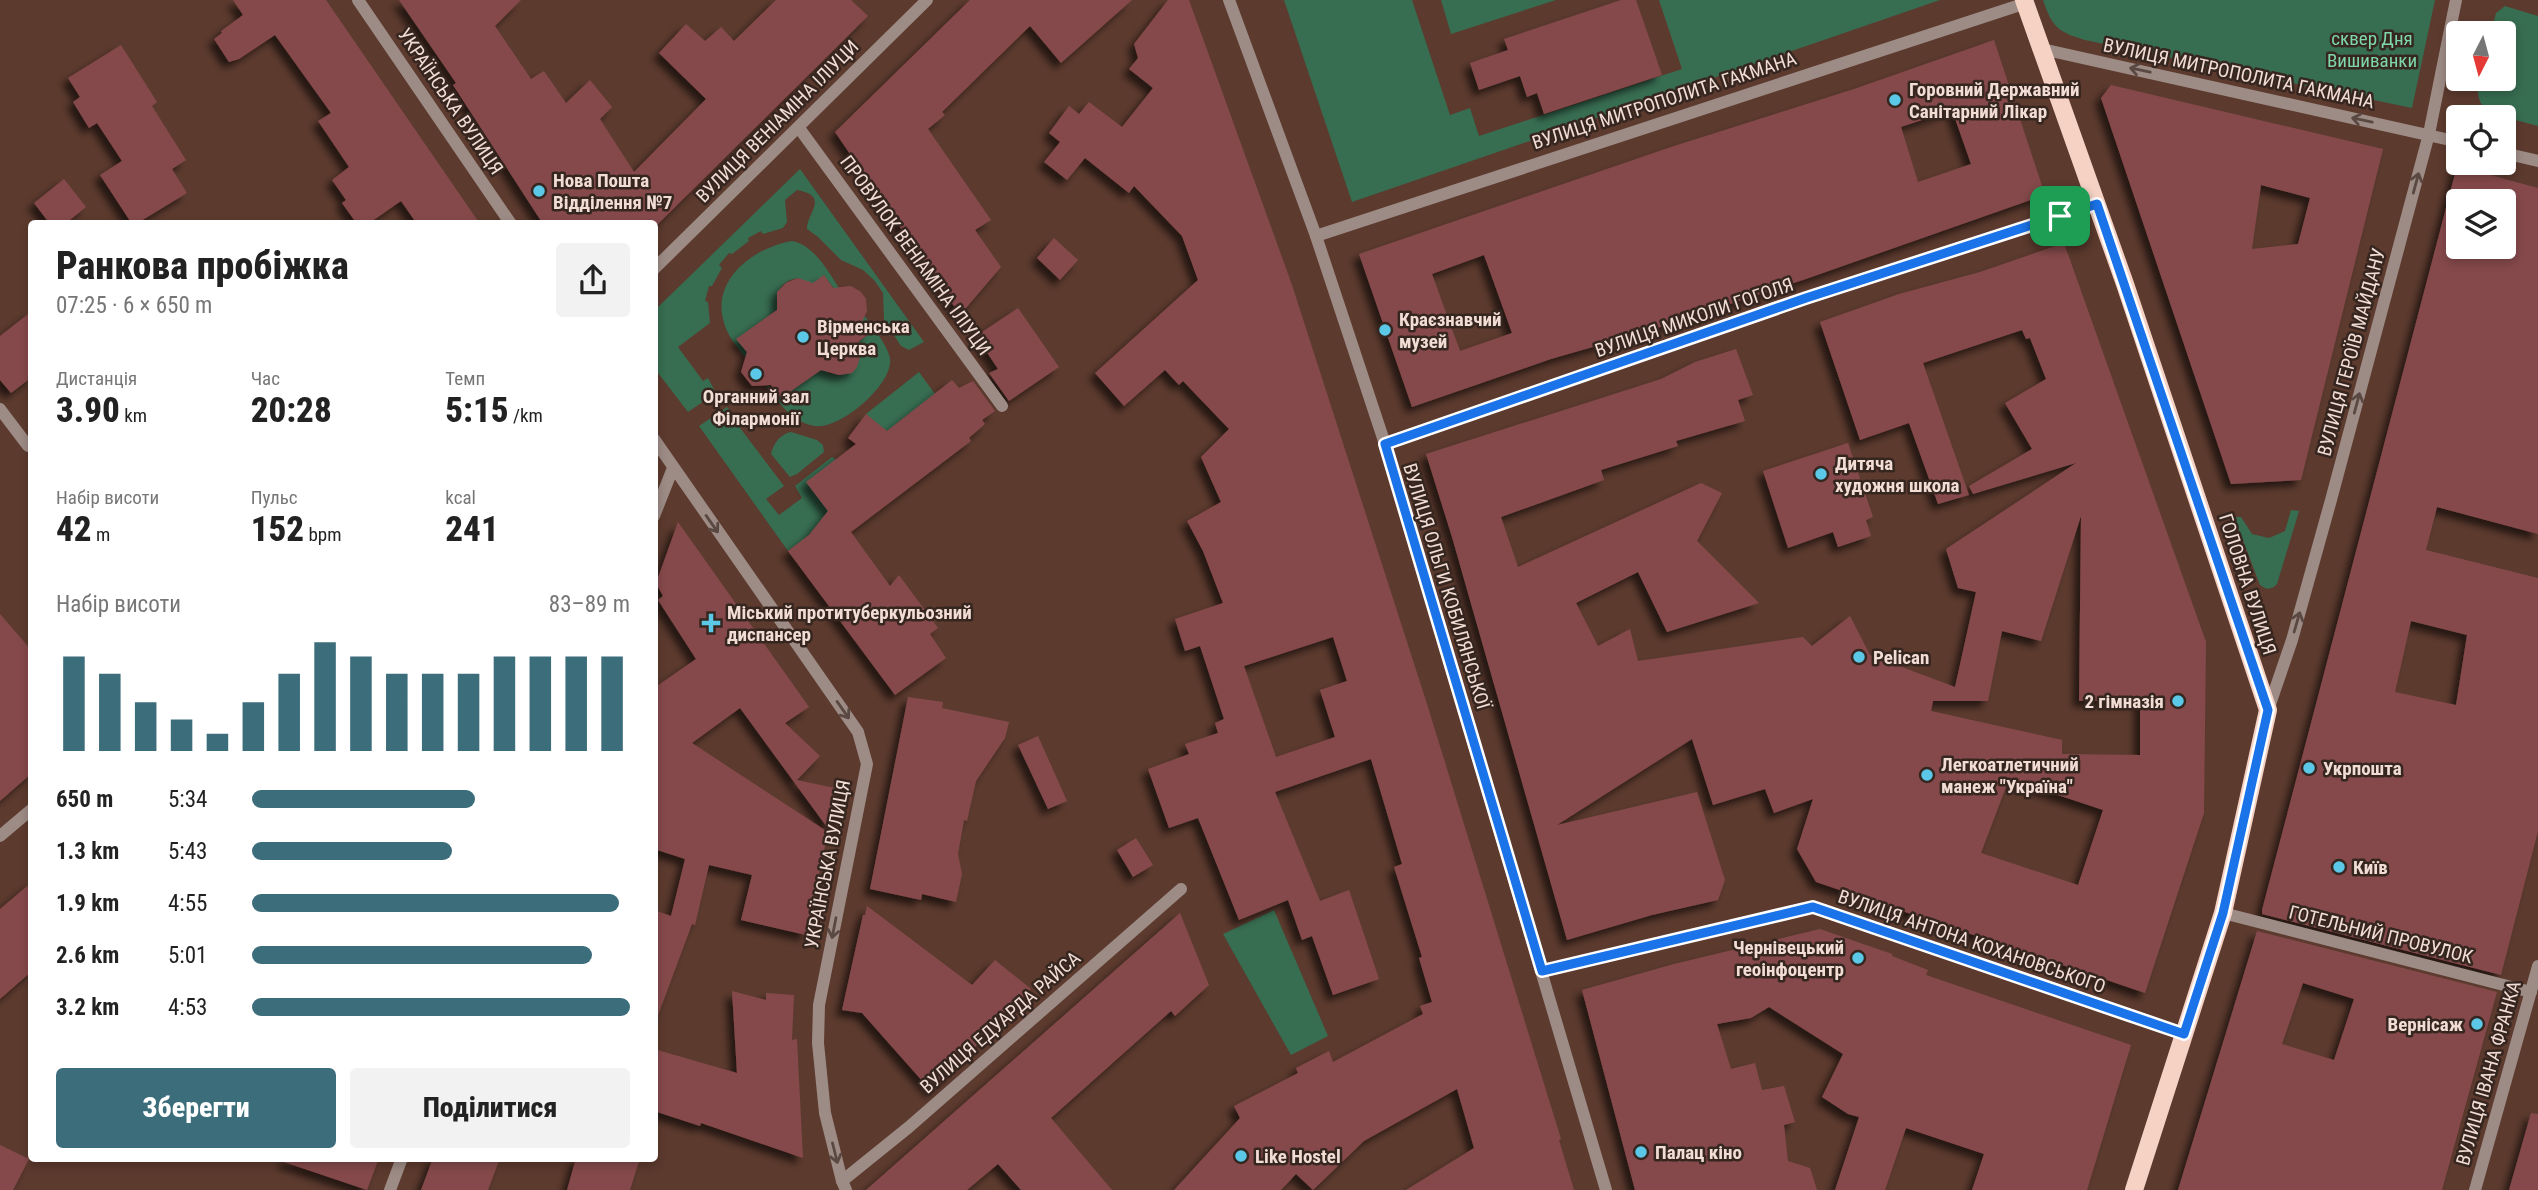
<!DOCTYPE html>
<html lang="uk">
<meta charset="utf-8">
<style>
body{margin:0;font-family:"Roboto Condensed",sans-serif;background:#f2f2f2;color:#222;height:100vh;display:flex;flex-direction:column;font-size:26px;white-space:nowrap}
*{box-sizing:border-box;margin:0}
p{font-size:23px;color:#767676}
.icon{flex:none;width:38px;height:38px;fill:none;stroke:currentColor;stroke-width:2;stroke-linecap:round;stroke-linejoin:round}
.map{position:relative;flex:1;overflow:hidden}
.sheet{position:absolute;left:28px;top:220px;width:630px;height:942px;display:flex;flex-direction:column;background:#fff;border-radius:7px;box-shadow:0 4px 10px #0003}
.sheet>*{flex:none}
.needle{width:46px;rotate:186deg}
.fabs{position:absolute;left:2446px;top:21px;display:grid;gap:14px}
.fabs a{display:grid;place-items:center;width:70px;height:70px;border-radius:7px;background:#fff;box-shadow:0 4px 10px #0003;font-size:35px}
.pin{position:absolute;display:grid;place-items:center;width:60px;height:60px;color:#fff;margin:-30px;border-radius:14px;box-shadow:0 4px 10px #0006}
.round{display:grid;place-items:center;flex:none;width:74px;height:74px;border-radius:7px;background:#f2f2f2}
.headline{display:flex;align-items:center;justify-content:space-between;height:119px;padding:0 28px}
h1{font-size:38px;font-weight:800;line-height:52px}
.stats{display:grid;grid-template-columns:repeat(3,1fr);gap:10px;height:119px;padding:7px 28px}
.stats div{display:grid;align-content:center}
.stats b{font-size:35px;font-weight:800}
.stats small{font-size:19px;font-weight:400}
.stats p{font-size:19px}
.chart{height:196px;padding:14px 28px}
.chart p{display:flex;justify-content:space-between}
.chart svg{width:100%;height:126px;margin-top:7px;stroke:#3c6d7b;stroke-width:6}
.button{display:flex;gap:14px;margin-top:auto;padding:14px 28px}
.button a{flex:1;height:80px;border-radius:7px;background:#3c6d7b;color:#fff;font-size:28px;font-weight:800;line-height:80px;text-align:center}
.button a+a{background:#f2f2f2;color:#222}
ul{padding:0 28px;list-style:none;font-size:23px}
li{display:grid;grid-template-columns:112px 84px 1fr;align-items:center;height:52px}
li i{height:18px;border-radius:9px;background:#3c6d7b}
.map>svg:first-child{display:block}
.green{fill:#376d51}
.building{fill:#854a4b;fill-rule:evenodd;filter:url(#shadow)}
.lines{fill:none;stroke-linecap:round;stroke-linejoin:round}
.minor{stroke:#9d8b85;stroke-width:12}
.major{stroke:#f6d2c5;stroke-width:18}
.oneway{stroke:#5a4943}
.route-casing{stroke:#fff;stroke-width:14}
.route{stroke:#1a73e8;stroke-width:9}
.poi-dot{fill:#5bc8e7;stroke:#362620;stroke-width:2.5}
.labels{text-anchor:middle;stroke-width:5;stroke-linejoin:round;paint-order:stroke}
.park-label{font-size:19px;fill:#7ed7a9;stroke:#362620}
.street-label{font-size:19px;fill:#f2ddd5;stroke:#362620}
.poi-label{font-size:19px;font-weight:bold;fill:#f2ddd5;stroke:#362620;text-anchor:start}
</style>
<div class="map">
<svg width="2538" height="1190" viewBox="0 0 2538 1190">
<defs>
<filter id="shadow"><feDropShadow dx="-6" dy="6" stdDeviation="3.5" flood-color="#0009"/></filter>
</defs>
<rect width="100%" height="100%" fill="#5c3a2e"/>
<g class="green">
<path d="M 1284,0 L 1412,0 L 1450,115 L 1470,108 L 1479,136 L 1682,69 L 1659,0 L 1940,0 L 1352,202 Z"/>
<path d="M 1441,0 L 1556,0 L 1451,34 Z"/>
<path d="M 2043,0 L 2435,0 L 2412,108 L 2085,40 C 2058,32 2052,27 2043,0 Z"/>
<path d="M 2505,6 L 2538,16 L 2538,126 L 2489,113 C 2478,104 2476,92 2479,79 L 2504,79 L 2504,33 L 2491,33 L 2496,13 Z"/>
<path d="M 800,169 L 924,342 L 909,350 L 901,346 L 884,320 L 883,293 L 874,280 L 863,270 L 841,260 L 818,237 L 807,229 C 806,214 831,196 797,190 L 785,200 L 787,222 L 783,228 L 763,234 L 761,231 L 748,238 L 749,241 L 732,254 L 729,253 L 719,265 L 722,268 L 712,286 L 709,286 L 705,301 L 708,302 L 710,323 L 678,347 L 703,381 L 708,378 L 716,393 L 688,412 L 655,369 L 655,310 Z"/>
<path d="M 792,241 C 814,245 828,271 839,288 L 835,290 L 824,275 L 812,285 L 798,278 C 783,280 773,292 779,308 L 737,339 L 747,352 L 745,357 C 736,346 726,334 723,319 C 713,277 756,247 792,241 Z"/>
<path d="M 865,316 C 873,328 887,344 890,358 C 894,384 840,430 815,426 C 792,423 779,402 766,386 L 771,386 L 781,398 L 824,368 L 829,373 L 839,375 L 860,357 L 856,344 L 869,334 L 860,322 Z"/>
<path d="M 919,372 L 935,394 L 897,423 L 889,433 L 866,414 Z"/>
<path d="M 727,407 L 736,417 L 734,420 L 784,486 L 766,499 L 779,515 L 802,498 L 795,486 L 832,457 L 851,470 L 872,456 L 809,535 L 788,551 L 699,426 Z"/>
<path d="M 791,432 L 817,440 L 823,445 L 824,452 L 797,474 L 790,477 L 771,454 C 773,444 780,434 791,432 Z"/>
<path d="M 2291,510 L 2299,511 L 2277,584 C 2272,590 2266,590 2260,585 L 2234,517 L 2241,517 L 2252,534 L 2269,538 L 2285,531 Z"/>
<path d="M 1274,910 L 1328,1036 L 1291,1055 L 1223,934 Z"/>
</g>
<g class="building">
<path d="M 233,0 L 326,0 L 480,224 L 417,224 L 401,201 L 368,224 L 357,224 L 342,203 L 346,200 L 332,180 L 349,167 L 318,121 L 331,113 L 275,35 L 239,59 L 229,62 L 214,39 L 222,33 L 221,31 L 243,15 Z"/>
<path d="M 399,0 L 521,0 L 495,26 L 531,79 L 544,71 L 566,103 L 590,80 L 612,107 L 600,119 L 634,172 L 706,99 L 659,53 L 686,24 L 705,41 L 721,27 L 734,41 L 776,0 L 851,0 L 868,16 L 658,224 L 543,224 L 453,85 L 456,83 Z"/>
<path d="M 970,0 L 1132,0 L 1061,63 L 1030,26 L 942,112 L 945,115 L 928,129 L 991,220 L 975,230 L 1001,267 L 960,315 L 835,132 Z"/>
<path d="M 1168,0 L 1189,0 L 1292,285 L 1427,704 L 1561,1139 L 1559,1140 L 1574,1190 L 1406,1190 L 1474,1148 L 1457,1089 L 1364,1141 L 1313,1190 L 1296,1174 L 1281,1190 L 1174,1190 L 1240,1118 L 1234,1106 L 1298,1073 L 1296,1068 L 1329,1051 L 1333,1062 L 1423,1014 L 1420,1006 L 1432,1002 L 1419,958 L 1422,957 L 1394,867 L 1402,864 L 1371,759 L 1275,792 L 1320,901 L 1349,890 L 1379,979 L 1333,995 L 1312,936 L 1302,940 L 1288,900 L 1239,920 L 1198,818 L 1169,828 L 1148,769 L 1189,754 L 1185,744 L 1218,733 L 1215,723 L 1224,719 L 1200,646 L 1185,651 L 1175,619 L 1223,603 L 1203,551 L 1187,521 L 1221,502 L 1201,457 L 1229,429 L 1183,381 L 1179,385 L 1165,370 L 1124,406 L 1095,373 L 1198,280 L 1182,236 L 1134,186 L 1129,193 L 1085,158 L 1067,180 L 1044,162 L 1060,142 L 1049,133 L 1069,106 L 1079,114 L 1089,102 L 1122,127 L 1153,88 L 1129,69 L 1138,58 L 1134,44 ZM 1333,637 L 1347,681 L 1320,690 L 1335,737 L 1276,757 L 1244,666 Z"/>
<path d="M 1621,0 L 1636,0 L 1662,75 L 1544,114 L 1537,93 L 1527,97 L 1520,76 L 1479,90 L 1470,63 L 1508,50 L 1504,39 Z"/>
<path d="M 1994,40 L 2045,195 L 1803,280 L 1645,332 L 1551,359 L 1412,407 L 1359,254 L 1671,147 L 1854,89 ZM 1952,110 L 1971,164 L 1918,182 L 1901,127 ZM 1484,255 L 1512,333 L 1460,351 L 1432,274 Z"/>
<path d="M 121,45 L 157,102 L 152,106 L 186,160 L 172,169 L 187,193 L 136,224 L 132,224 L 100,175 L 122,161 L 97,123 L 89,128 L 73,102 L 80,97 L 68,78 Z"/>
<path d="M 2111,85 L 2383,149 L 2301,480 L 2231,484 L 2101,98 ZM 2261,185 L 2310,198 L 2298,244 L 2252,249 Z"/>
<path d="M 2457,166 L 2538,188 L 2538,534 L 2437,507 L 2426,550 L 2538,578 L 2538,831 L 2501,975 L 2262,914 L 2262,910 ZM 2459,201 L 2504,201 L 2504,247 L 2459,247 ZM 2411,621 L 2467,635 L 2456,705 L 2395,692 Z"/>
<path d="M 64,179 L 86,207 L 65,224 L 50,224 L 34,203 Z"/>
<path d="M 1054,238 L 1078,260 L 1060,280 L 1037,258 Z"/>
<path d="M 2064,243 L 2206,642 L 2204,813 L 2145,993 L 1816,882 L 1797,849 L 1813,799 L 1774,813 L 1765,789 L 1713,805 L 1692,739 L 1557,825 L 1697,792 L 1725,880 L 1718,900 L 1652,915 L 1567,940 L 1452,537 L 1426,454 L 1661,379 L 1695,362 L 1736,349 L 1753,395 L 1738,400 L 1745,421 L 1676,441 L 1678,446 L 1601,470 L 1604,480 L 1501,517 L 1518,567 L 1701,483 L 1722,493 L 1697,541 L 1759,603 L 1667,632 L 1638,572 L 1576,603 L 1598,646 L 1630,629 L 1638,661 L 1803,637 L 1812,646 L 1850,616 L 1870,655 L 1955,687 L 1976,592 L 1958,588 L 1946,549 L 2076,463 L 1973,494 L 1969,486 L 2032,449 L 2005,403 L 2046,379 L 2030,338 L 2026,339 L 2022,330 L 1923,363 L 1969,495 L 1938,504 L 1909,423 L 1860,440 L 1820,322 L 1899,294 L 1980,272 ZM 2081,516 L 2079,701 L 2140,701 L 2140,755 L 2062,754 L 2062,740 L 1931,711 L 1933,701 L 1988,701 L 2002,631 L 2041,641 ZM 2009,779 L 2103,810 L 2078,885 L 1981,853 Z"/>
<path d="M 824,275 L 833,288 L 851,286 L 861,292 L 866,299 L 867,311 L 861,324 L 869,334 L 859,341 L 860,357 L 857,367 L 852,373 L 839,375 L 821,370 L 781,398 L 771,385 L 752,386 L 741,372 L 747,352 L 736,339 L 777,310 L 777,292 L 786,283 L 798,278 L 813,283 Z"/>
<path d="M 1018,308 L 1059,367 L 1009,401 L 989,373 L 998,369 L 976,336 Z"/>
<path d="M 32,311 L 32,377 L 11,393 L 0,380 L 0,336 Z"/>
<path d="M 952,380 L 959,388 L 973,381 L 995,411 L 982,420 L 985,424 L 969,438 L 971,441 L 851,532 L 890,586 L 899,575 L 938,628 L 930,634 L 946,658 L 895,695 L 788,551 L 809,535 L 828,511 L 806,482 L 856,444 L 848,438 L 866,414 L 887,431 Z"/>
<path d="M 1848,443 L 1873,517 L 1866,520 L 1871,536 L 1838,547 L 1833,532 L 1788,548 L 1763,471 Z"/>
<path d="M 678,522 L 809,707 L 785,723 L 820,756 L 797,780 L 839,789 L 829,830 L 740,708 L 692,743 L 828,832 L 806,935 L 741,920 L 752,875 L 709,865 L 695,925 L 692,924 L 657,1018 L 654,1017 L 654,910 L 671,916 L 685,859 L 654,849 L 654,688 L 696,659 L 658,600 L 663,596 L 656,583 Z"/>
<path d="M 0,614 L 32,651 L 32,773 L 0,801 Z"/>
<path d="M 908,697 L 943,702 L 942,708 L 1009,722 L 1005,738 L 976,781 L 967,821 L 964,820 L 958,854 L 962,874 L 956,902 L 922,894 L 921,900 L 870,889 Z"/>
<path d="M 1038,736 L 1067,801 L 1048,809 L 1018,745 Z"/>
<path d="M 1136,838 L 1153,865 L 1133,877 L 1117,850 Z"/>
<path d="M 32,882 L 32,971 L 0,999 L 0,909 Z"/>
<path d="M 867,906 L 972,985 L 995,960 L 1031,989 L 932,1092 L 862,1013 L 842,1010 L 863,915 L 865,915 Z"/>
<path d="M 1180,913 L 1209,985 L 1175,1016 L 1171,1011 L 1051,1118 L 1112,1190 L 1021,1190 L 998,1164 L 967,1190 L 866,1190 Z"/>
<path d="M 1820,929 L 1892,954 L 1892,956 L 1928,970 L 1926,975 L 2131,1045 L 2087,1190 L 1972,1190 L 1984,1154 L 1906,1128 L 1885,1190 L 1835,1190 L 1859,1117 L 1848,1114 L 1822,1097 L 1843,1054 L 1769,1007 L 1751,1018 L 1717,1024 L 1731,1069 L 1755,1063 L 1762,1090 L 1784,1086 L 1795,1122 L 1784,1125 L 1788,1161 L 1810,1168 L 1817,1190 L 1635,1190 L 1582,990 L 1674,964 Z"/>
<path d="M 2257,931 L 2497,992 L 2442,1190 L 2178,1190 ZM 2303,983 L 2354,999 L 2334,1060 L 2282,1044 Z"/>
<path d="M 732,991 L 766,1000 L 766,993 L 794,995 L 792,1040 L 797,1039 L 803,1158 L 701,1123 L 700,1126 L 654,1111 L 654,1049 L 737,1073 Z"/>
<path d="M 2531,1113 L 2538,1114 L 2538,1190 L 2509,1190 Z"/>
<path d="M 0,1145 L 29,1159 L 13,1190 L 0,1190 Z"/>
<path d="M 284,1158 L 379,1158 L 367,1190 L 284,1162 Z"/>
<path d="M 433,1158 L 500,1158 L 488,1190 L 421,1190 Z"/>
<path d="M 576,1158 L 640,1158 L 630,1190 L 567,1190 Z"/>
</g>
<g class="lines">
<g class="minor">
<path d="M 358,0 L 511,224"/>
<path d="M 1229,0 L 1316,236 L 1383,438 L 1606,1190"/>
<path d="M 2042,49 L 2459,142"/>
<path d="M 799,128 L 1002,406"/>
<path d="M 2504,153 L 2538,161"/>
<path d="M 1316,236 L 2026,3"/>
<path d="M 654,269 L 927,0"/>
<path d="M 0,409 L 28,446 L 32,446"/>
<path d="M 654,439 L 858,732 L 867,764 L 819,1005 L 818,1043 L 825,1113 L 842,1181 L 846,1190"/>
<path d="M 1385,444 L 1806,298 L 2097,204"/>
<path d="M 654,516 L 673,468"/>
<path d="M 2268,710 L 2292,640 L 2331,500 L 2429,134 L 2456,0"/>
<path d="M 0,836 L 32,809"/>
<path d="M 2223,913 L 2531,992"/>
<path d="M 1542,971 L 1813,907 L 2184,1034"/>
<path d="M 842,1181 L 909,1127 L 1181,889"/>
<path d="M 390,1190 L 402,1158"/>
<path d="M 2475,1190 L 2538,966"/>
</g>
<path class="major" d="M 2024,0 L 2125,284 L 2268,710 L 2223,913 L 2134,1190"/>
</g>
<defs><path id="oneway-shaft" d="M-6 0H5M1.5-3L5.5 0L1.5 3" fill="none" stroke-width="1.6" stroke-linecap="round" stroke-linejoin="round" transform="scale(1.75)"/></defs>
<g class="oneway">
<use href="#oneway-shaft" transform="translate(2140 70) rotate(-168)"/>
<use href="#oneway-shaft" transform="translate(2362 120) rotate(-168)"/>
<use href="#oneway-shaft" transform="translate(2416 183) rotate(-75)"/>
<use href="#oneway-shaft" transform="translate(2357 403) rotate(-75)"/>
<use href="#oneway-shaft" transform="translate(712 524) rotate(55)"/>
<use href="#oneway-shaft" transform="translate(2297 622) rotate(-74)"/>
<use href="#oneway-shaft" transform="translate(843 710) rotate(55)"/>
<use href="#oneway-shaft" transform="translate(834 928) rotate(101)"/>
<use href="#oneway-shaft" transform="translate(835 1153) rotate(76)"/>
</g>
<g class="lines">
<g class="route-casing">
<path id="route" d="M 2097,204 L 2268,710 L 2223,913 L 2184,1034 L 1813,907 L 1542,971 L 1385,444 L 1806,298 Z"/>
</g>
<use href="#route" class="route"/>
</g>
<g class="poi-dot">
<circle cx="1895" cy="100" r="7"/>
<circle cx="539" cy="191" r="7"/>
<circle cx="1385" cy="330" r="7"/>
<circle cx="803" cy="337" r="7"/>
<circle cx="756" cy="374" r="7"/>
<circle cx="1821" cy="474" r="7"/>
<path d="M707.5 612.5h7v7h7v7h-7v7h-7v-7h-7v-7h7z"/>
<circle cx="1859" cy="657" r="7"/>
<circle cx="2178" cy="701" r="7"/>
<circle cx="2309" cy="768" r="7"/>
<circle cx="1927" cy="775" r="7"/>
<circle cx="2339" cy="867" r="7"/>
<circle cx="1858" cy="958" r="7"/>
<circle cx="2477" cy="1024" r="7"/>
<circle cx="1641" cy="1152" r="7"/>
<circle cx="1241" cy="1156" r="7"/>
</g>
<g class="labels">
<g class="park-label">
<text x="2372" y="45">сквер Дня<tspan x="2372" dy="22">Вишиванки</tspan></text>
</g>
<g class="street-label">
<text transform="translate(2239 73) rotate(12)" y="7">ВУЛИЦЯ МИТРОПОЛИТА ГАКМАНА</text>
<text transform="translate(1664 100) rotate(-18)" y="7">ВУЛИЦЯ МИТРОПОЛИТА ГАКМАНА</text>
<text transform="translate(451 101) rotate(56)" y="7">УКРАЇНСЬКА ВУЛИЦЯ</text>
<text transform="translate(777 121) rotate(-45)" y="7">ВУЛИЦЯ ВЕНІАМІНА ІЛІУЦИ</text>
<text transform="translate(916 255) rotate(54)" y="7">ПРОВУЛОК ВЕНІАМІНА ІЛІУЦИ</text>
<text transform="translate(1694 317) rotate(-19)" y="7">ВУЛИЦЯ МИКОЛИ ГОГОЛЯ</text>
<text transform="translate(2351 352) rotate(-75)" y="7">ВУЛИЦЯ ГЕРОЇВ МАЙДАНУ</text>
<text transform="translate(2248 584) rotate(72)" y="7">ГОЛОВНА ВУЛИЦЯ</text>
<text transform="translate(1447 586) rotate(73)" y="7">ВУЛИЦЯ ОЛЬГИ КОБИЛЯНСЬКОЇ</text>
<text transform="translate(827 864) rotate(-79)" y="7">УКРАЇНСЬКА ВУЛИЦЯ</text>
<text transform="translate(2381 934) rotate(14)" y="7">ГОТЕЛЬНИЙ ПРОВУЛОК</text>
<text transform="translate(1972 941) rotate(19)" y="7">ВУЛИЦЯ АНТОНА КОХАНОВСЬКОГО</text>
<text transform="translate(1000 1022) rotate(-41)" y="7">ВУЛИЦЯ ЕДУАРДА РАЙСА</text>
<text transform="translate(2488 1073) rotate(-74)" y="7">ВУЛИЦЯ ІВАНА ФРАНКА</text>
</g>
<g class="poi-label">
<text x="1909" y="96">Горовний Державний<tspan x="1909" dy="22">Санітарний Лікар</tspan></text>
<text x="553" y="187">Нова Пошта<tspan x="553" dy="22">Відділення №7</tspan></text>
<text x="1399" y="326">Краєзнавчий<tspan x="1399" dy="22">музей</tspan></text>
<text x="817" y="333">Вірменська<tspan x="817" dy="22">Церква</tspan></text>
<text x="756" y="403" text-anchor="middle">Органний зал<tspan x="756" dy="22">Філармонії</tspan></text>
<text x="1835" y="470">Дитяча<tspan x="1835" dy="22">художня школа</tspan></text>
<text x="727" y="619">Міський протитуберкульозний<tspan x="727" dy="22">диспансер</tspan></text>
<text x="1873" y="664">Pelican</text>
<text x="2164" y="708" text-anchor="end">2 гімназія</text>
<text x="1941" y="771">Легкоатлетичний<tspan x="1941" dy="22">манеж "Україна"</tspan></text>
<text x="2323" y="775">Укрпошта</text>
<text x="2353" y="874">Київ</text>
<text x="1844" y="954" text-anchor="end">Чернівецький<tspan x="1844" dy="22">геоінфоцентр</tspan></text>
<text x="2463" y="1031" text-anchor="end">Вернісаж</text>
<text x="1655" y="1159">Палац кіно</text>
<text x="1255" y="1163">Like Hostel</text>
</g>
</g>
</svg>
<div class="fabs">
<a><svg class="needle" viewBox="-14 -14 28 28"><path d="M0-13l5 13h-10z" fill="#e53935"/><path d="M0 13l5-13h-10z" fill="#767676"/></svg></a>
<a><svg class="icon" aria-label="locate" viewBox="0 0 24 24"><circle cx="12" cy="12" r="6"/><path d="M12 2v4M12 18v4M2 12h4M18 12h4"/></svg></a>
<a><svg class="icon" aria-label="layers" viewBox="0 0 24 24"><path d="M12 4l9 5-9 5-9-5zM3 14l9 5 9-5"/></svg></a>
</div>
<div class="pin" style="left:2060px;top:216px;background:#1e9e55"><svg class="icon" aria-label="arrive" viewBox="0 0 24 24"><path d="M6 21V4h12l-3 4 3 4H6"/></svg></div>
<section class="sheet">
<div class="headline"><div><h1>Ранкова пробіжка</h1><p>07:25 · 6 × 650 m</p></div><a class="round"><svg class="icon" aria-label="share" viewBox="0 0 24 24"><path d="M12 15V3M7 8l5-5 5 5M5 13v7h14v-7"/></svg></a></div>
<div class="stats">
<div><p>Дистанція</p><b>3.90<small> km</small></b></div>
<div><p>Час</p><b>20:28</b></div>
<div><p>Темп</p><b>5:15<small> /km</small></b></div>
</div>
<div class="stats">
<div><p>Набір висоти</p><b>42<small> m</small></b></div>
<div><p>Пульс</p><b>152<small> bpm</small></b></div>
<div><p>kcal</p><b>241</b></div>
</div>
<div class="chart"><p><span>Набір висоти</span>83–89 m</p>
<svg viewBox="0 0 160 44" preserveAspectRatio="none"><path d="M5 44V11M15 44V17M25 44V27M35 44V33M45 44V38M55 44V27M65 44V17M75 44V6M85 44V11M95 44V17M105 44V17M115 44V17M125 44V11M135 44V11M145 44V11M155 44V11"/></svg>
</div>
<ul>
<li><b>650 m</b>5:34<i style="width:59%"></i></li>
<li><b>1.3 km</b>5:43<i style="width:53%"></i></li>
<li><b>1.9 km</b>4:55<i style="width:97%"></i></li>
<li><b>2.6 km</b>5:01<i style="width:90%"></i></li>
<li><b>3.2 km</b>4:53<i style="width:100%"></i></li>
</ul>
<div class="button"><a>Зберегти</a><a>Поділитися</a></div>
</section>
</div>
